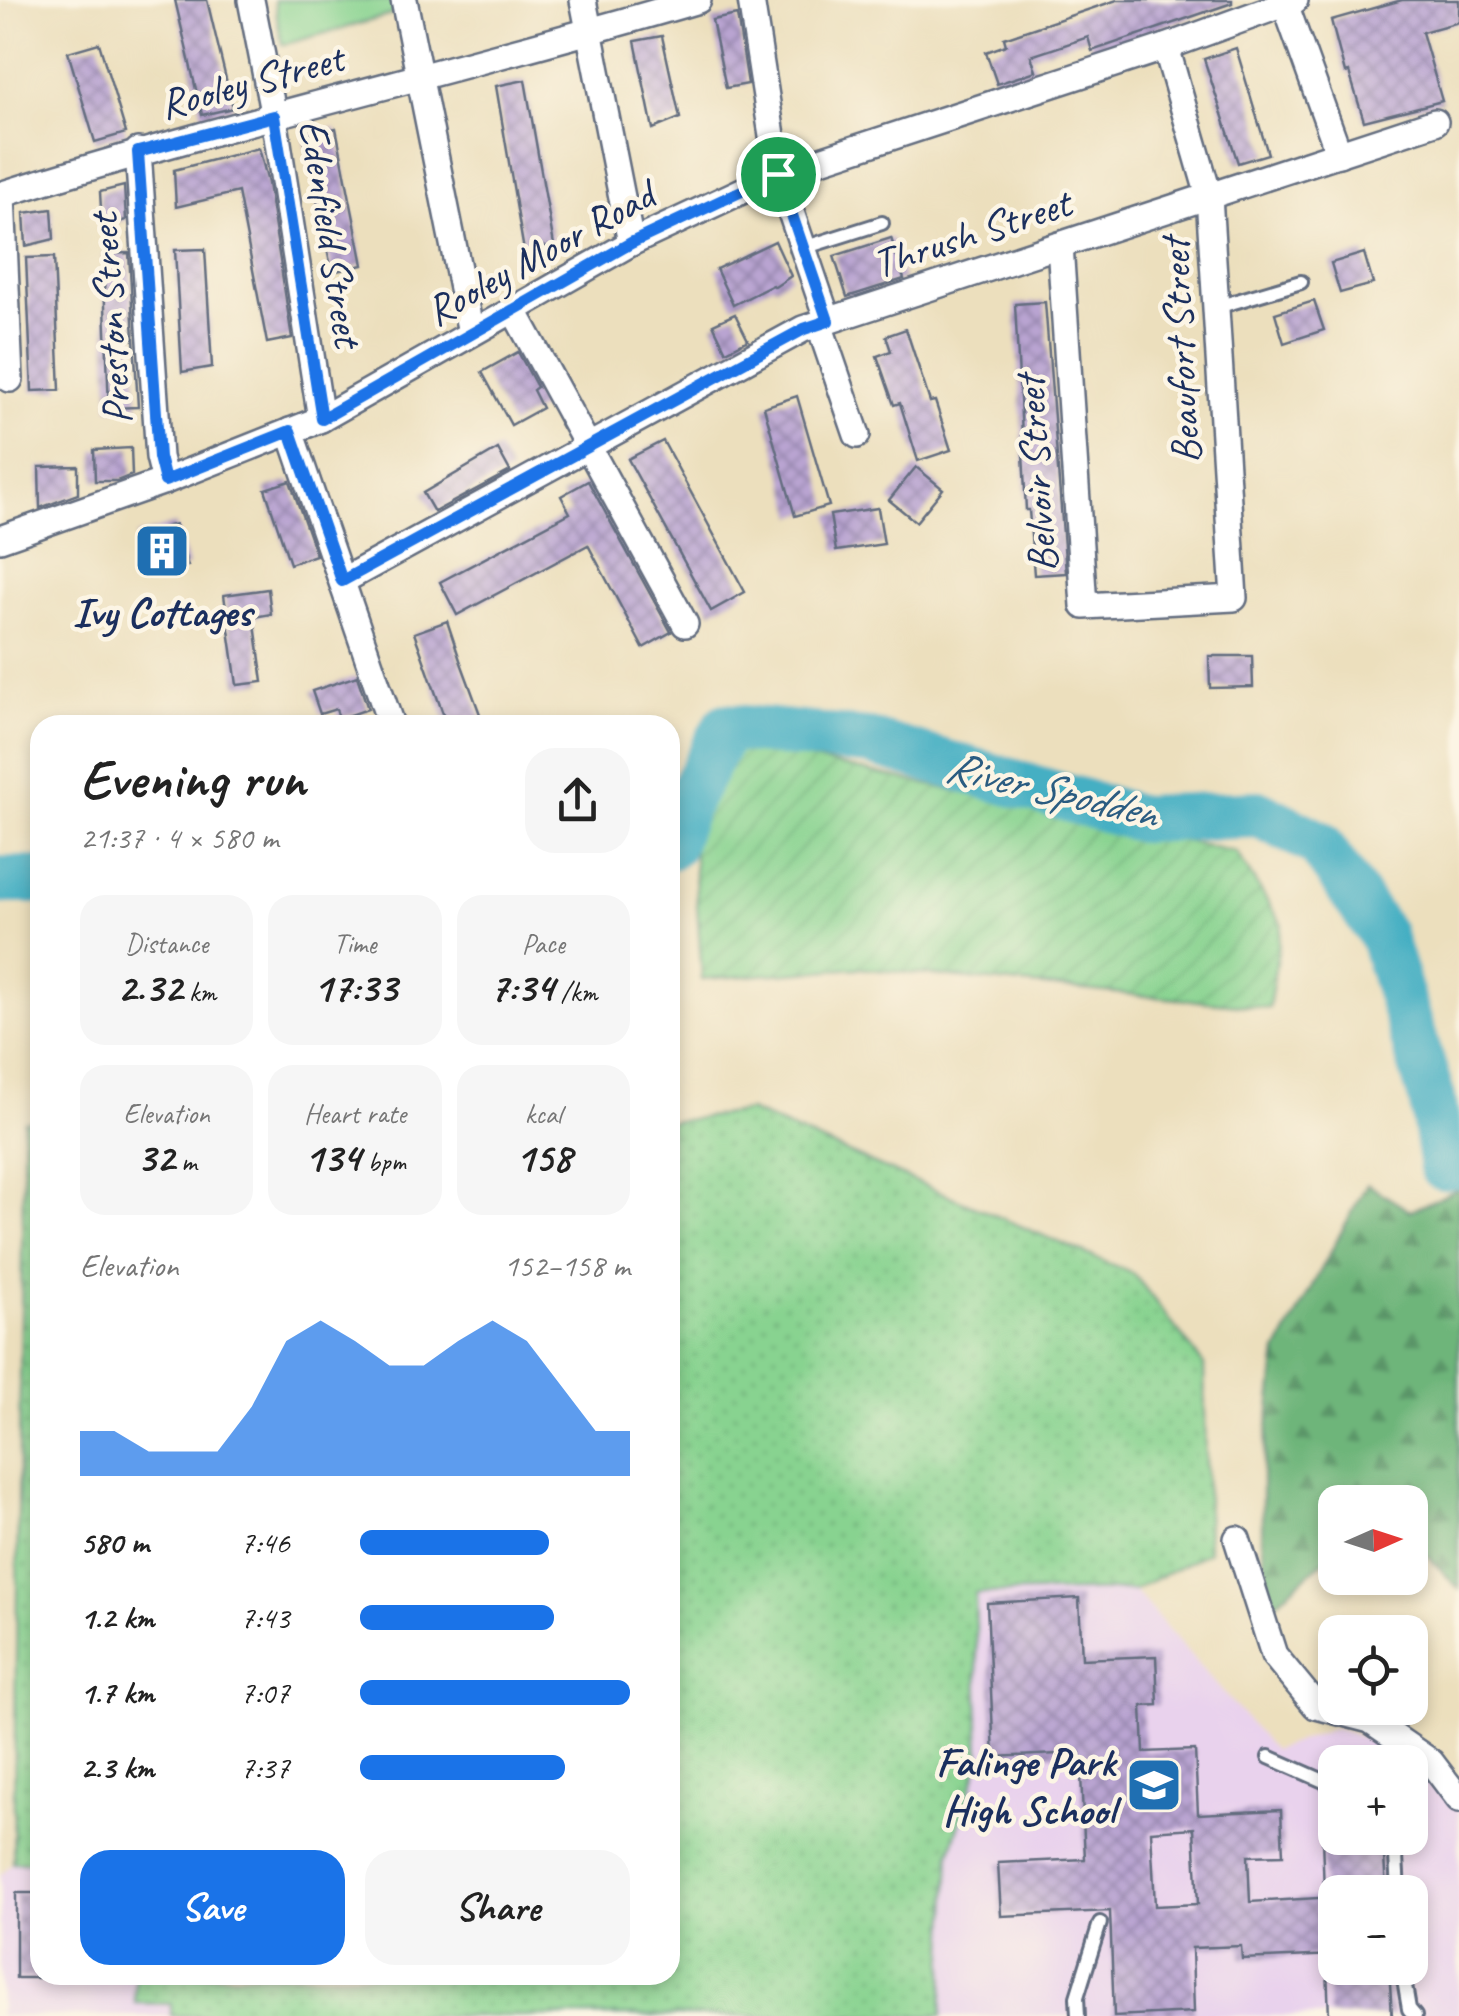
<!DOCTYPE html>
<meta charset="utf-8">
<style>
body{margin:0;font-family:Caveat,sans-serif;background:#f6f6f6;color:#222;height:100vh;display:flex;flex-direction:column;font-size:38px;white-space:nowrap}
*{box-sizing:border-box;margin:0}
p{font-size:32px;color:#767676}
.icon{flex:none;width:55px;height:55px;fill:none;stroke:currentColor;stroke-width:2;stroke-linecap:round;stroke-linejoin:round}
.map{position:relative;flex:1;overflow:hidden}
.sheet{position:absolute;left:30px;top:715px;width:650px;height:1270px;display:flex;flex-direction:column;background:#fff;border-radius:30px;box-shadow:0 5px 15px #0003}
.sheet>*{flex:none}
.needle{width:65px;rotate:87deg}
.buttons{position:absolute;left:1318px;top:1485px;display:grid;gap:20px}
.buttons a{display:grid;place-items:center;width:110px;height:110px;border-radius:20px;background:#fff;box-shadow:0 5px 15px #0003;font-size:50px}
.pin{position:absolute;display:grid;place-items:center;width:85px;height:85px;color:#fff;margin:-42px;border:5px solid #fff;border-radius:50%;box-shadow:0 2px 10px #0007}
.round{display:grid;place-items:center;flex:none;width:105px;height:105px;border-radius:30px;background:#f6f6f6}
.summary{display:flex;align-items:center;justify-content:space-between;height:170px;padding:0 50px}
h1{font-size:55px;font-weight:700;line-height:75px}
.stats{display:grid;grid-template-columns:repeat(3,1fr);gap:15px;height:170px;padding:10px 50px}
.stats div{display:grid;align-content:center;border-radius:25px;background:#f6f6f6;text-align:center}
.stats b{font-size:42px;font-weight:700}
.stats small{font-size:28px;font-weight:400}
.stats p{font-size:28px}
.chart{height:280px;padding:20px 50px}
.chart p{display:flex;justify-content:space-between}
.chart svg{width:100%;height:180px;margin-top:10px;fill:#1a73e8;opacity:.7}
.button{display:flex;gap:20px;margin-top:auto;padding:20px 50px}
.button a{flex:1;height:115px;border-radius:30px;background:#1a73e8;color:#fff;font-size:40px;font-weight:700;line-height:115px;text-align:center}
.button a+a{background:#f6f6f6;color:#222}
ul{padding:0 50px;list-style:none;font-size:32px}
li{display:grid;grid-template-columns:160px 120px 1fr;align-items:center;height:75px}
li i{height:25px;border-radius:12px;background:#1a73e8}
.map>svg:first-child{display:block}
.built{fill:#e9d2ed;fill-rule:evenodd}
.forest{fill:url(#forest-firs);stroke:#44726c;stroke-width:2.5}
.park{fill:url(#park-dots);stroke:#528177;stroke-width:2.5}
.garden{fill:url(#garden-furrows);stroke:#528177;stroke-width:2.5}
.pitch{fill:#88d390;stroke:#528177;stroke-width:2.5}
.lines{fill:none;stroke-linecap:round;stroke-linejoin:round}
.river{stroke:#45afc3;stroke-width:48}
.building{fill:url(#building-cross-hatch);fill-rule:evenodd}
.lane-casing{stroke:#646d7f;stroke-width:18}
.street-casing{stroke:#646d7f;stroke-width:30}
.lane{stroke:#fff;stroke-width:12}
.street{stroke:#fff;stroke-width:25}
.route-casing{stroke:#fff;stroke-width:20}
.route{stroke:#1a73e8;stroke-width:12}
.labels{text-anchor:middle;stroke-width:9;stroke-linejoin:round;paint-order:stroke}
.street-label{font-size:42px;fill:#1b2f5e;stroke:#fcf5e5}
.poi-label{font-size:42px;font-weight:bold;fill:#1b2f5e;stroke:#fcf5e5}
.water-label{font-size:45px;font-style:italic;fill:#2a5c81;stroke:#fcf5e5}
</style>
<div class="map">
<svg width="1459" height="2016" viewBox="0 0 1459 2016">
<defs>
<pattern id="forest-firs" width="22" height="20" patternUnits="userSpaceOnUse" patternTransform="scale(2.5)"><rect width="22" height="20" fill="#6eb57a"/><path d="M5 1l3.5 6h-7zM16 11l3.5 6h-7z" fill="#5a9467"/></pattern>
<pattern id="park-dots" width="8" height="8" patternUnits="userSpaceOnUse" patternTransform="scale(2.5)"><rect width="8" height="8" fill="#88d390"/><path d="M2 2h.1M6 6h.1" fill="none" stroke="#75b57f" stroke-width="1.8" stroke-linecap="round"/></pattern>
<pattern id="garden-furrows" width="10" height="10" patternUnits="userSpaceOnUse" patternTransform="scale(2.5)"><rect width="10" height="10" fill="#88d390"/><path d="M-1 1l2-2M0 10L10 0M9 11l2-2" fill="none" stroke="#75b57f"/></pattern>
<pattern id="building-cross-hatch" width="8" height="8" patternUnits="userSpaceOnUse" patternTransform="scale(2.5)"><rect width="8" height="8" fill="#b9a4d1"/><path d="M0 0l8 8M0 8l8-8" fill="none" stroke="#9686ad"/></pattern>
</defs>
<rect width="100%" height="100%" fill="#fcf5e5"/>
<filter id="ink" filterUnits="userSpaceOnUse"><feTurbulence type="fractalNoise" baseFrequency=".01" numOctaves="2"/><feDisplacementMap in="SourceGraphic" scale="20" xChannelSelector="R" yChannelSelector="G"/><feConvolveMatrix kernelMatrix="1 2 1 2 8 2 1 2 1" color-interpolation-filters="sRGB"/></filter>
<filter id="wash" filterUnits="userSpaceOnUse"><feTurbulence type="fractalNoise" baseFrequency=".0048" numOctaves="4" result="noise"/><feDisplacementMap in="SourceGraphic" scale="40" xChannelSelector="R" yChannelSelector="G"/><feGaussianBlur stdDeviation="2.25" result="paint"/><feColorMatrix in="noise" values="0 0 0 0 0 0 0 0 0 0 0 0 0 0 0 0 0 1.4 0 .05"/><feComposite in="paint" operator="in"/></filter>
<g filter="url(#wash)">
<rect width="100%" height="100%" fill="#ecdfbd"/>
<g class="built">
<path d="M 1134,1590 L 1273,1750 L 1335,1728 L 1427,1759 L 1459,1808 L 1459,2016 L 942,2016 L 950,1854 L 980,1761 L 975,1593 ZM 1335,1762 L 1410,1762 L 1410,1838 L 1335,1838 ZM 1335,1892 L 1410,1892 L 1410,1968 L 1335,1968 Z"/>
<path d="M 13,1862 L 40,1862 L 40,1975 L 135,1975 L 135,2002 L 172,2004 L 171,2016 L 0,2016 L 0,1876 Z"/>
</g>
<path class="forest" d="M 1367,1184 L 1410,1211 L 1459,1189 L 1459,1589 L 1410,1537 L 1410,1502 L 1335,1502 L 1335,1551 L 1271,1607 L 1262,1541 L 1262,1476 L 1277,1352 Z"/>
<g class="park">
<path d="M 749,1111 L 1134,1274 L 1204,1365 L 1208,1552 L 1134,1590 L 975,1593 L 980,1761 L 950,1854 L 942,2016 L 171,2016 L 171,2004 L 135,2003 L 135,1975 L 670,1975 L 670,1122 Z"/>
<path d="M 40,1120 L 40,1862 L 13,1862 L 24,1121 Z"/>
</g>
<path class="garden" d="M 724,740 L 1236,852 L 1282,924 L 1269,1008 L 858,968 L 702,979 L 692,832 Z"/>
<path class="pitch" d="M 274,0 L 392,0 L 395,14 L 282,45 Z"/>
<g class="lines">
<g class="river">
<path d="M 670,846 L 684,807 L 726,727 L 870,742 L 1141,819 L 1259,814 L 1319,844 L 1382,935 L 1432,1098 L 1443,1167 L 1459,1165"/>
<path d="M 0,880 L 40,880"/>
</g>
</g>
<g id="blocks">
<g class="building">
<path d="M 175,0 L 207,0 L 233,108 L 202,115 Z"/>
<path d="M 1117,0 L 1232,0 L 1232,3 L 1092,51 L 1088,37 L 1031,56 L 1036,71 L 997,84 L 986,52 L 1006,45 L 1004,38 Z"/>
<path d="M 1402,0 L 1459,0 L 1459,22 L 1422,32 L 1442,101 L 1364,121 L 1349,72 L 1345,73 L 1331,20 Z"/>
<path d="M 737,15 L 748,84 L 726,88 L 712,20 Z"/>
<path d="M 662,36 L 680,118 L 653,129 L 635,41 Z"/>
<path d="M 99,43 L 126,133 L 95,142 L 68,52 Z"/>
<path d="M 1236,48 L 1268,154 L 1238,163 L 1204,59 Z"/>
<path d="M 525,80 L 554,245 L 524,251 L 496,86 Z"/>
<path d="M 336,128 L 363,265 L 332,272 L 304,135 Z"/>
<path d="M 259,148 L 268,183 L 292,338 L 267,343 L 238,192 L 176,207 L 174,170 Z"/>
<path d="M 124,186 L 126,220 L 102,226 L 100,192 Z"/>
<path d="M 52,209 L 54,239 L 26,246 L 24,213 Z"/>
<path d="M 891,238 L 904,279 L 847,297 L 834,256 Z"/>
<path d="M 775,241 L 791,276 L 775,287 L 773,285 L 733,305 L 716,269 Z"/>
<path d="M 205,249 L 212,367 L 182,372 L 175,250 Z"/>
<path d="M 129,253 L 138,407 L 109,408 L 103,254 Z"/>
<path d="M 1364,253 L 1373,284 L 1340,293 L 1331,263 Z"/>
<path d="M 54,257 L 60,390 L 32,391 L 26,258 Z"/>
<path d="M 1314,301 L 1324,330 L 1284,343 L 1275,313 Z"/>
<path d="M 1045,302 L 1066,573 L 1034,575 L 1029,510 L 1026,510 L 1015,304 Z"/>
<path d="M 735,314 L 748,340 L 726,351 L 713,324 Z"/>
<path d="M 906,329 L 930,402 L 935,401 L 951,450 L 918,461 L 900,403 L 894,405 L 877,356 L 891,351 L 886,336 Z"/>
<path d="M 518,352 L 537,387 L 533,390 L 542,408 L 511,425 L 482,372 Z"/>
<path d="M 797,396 L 829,506 L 795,516 L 764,407 Z"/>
<path d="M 663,441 L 745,592 L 711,611 L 628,459 Z"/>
<path d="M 131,448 L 132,475 L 117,481 L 95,481 L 94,450 Z"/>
<path d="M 498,449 L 510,471 L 434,512 L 423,493 Z"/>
<path d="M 78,466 L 78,494 L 40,508 L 39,467 Z"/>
<path d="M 916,467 L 943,489 L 916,522 L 889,500 Z"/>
<path d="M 290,481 L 316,555 L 290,564 L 265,489 Z"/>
<path d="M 588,481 L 671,632 L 643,648 L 588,545 L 457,615 L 440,582 L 570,513 L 561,496 Z"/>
<path d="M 878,508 L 884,544 L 836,551 L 830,515 Z"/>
<path d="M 175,524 L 188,566 L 149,578 L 136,536 Z"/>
<path d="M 268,589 L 271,614 L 254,617 L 263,682 L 237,685 L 224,595 Z"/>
<path d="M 447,621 L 460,660 L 484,725 L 447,725 L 421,652 L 414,633 Z"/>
<path d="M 1209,656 L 1252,656 L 1253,687 L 1210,688 Z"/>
<path d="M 357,676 L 368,709 L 339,719 L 336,709 L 320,714 L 312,691 Z"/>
<path d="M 1079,1598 L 1082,1659 L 1156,1656 L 1158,1705 L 1142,1706 L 1144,1752 L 1195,1750 L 1198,1814 L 1281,1810 L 1283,1855 L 1248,1856 L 1250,1902 L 1335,1897 L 1335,1955 L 1242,1959 L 1241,1946 L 1192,1948 L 1194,2012 L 1114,2016 L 1110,1911 L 1001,1916 L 998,1863 L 1085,1859 L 1080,1753 L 994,1757 L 987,1603 ZM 1194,1828 L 1198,1904 L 1155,1906 L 1151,1831 Z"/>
<path d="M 1322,1838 L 1383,1838 L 1386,1892 L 1324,1892 Z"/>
<rect x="16" y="1893" width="24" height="85"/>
<path d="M 1327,1968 L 1389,1968 L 1392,2016 L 1329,2016 Z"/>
</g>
</g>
</g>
<g filter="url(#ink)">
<use href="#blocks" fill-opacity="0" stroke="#646d7f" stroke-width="2.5"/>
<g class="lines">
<g class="lane-casing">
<g id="lane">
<path d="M 803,248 L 882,223"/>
<path d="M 1217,307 L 1301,282"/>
<path d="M 1269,1757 L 1335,1786"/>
<path d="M 1395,1838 L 1398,1892"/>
<path d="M 1402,1968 L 1409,2009 L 1415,2016"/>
<path d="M 1078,2016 L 1077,1997 L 1100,1923"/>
</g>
</g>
<g class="street-casing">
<g id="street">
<path d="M 251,0 L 274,117 L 321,419"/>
<path d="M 404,0 L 471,333"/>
<path d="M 583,0 L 631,243"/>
<path d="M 751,0 L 778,174 L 828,321"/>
<path d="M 1285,4 L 1339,154"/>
<path d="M 138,151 L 159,457 L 165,481"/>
<path d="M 0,195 C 230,122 466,69 698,0"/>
<path d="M 2,195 L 10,379"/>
<path d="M 1060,245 L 1084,606 L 1234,598 L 1209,196 L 1166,47"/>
<path d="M 513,309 L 685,624"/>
<path d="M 819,324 L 857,435"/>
<path d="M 290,431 L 391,725"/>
<path d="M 0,539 L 165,481 L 321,419 L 631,243 L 778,174 L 1166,47 L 1295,0"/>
<path d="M 342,581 L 803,329 L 1435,122"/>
<path d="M 1237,1539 L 1274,1655 L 1316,1706 L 1370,1720 L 1431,1762 L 1459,1799"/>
</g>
</g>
<use href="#lane" class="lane"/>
<use href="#street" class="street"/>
</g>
</g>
<g class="lines" filter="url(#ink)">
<g class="route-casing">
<path id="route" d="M 274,116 L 322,419 L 631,243 L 778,174 L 828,321 L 804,329 L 342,581 L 290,431 L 165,481 L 159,457 L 138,152 Z"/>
</g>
<use href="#route" class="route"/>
</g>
<defs>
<g id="building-square" transform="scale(2.875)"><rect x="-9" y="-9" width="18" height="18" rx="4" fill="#1f6fb2" stroke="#fcf5e5"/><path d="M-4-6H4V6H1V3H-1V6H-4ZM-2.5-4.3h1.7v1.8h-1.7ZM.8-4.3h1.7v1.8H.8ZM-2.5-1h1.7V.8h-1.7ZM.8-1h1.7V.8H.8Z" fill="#fff"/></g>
<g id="school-square" transform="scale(2.875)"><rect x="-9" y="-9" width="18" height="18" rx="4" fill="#1f6fb2" stroke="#fcf5e5"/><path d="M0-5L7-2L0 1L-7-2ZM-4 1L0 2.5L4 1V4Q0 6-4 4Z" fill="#fff"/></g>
</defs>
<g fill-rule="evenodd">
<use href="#building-square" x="162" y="551"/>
<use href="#school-square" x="1154" y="1785"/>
</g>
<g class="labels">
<g class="street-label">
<text transform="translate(251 80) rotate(-15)" y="15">Rooley Street</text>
<text transform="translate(971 232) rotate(-18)" y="15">Thrush Street</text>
<text transform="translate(332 233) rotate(81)" y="15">Edenfield Street</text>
<text transform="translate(539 252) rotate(-29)" y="15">Rooley Moor Road</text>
<text transform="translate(109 319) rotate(-94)" y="15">Preston Street</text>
<text transform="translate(1179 351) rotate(-93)" y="15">Beaufort Street</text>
<text transform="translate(1035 474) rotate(-94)" y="15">Belvoir Street</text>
</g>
<g class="poi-label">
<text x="162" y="626">Ivy Cottages</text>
<text x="1115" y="1776" text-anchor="end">Falinge Park<tspan x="1115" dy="48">High School</tspan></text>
</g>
<g class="water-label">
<text transform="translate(1052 788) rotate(13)" y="16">River Spodden</text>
</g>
</g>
</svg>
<div class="buttons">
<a><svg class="needle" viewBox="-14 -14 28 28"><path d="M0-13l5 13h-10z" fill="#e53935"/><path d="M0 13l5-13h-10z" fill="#767676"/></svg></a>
<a><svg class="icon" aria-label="locate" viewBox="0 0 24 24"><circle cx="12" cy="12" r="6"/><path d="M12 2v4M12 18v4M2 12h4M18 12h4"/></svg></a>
<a>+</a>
<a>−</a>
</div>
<div class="pin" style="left:778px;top:174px;background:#1e9e55"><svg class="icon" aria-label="arrive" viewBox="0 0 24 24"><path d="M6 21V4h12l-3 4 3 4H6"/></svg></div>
<section class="sheet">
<div class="summary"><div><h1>Evening run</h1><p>21:37 · 4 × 580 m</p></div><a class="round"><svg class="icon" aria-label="share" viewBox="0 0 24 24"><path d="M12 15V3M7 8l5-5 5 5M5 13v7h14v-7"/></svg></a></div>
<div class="stats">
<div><p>Distance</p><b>2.32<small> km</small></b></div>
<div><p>Time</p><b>17:33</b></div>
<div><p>Pace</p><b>7:34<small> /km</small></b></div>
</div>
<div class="stats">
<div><p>Elevation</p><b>32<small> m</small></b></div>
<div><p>Heart rate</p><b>134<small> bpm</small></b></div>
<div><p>kcal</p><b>158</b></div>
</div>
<div class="chart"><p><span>Elevation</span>152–158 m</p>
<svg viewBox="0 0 160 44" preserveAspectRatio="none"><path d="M0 44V33L10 33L20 38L30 38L40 38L50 27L60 11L70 6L80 11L90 17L100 17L110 11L120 6L130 11L140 22L150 33L160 33V44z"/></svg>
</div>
<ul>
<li><b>580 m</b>7:46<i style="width:70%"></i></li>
<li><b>1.2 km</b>7:43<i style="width:72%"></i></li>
<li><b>1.7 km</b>7:07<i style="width:100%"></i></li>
<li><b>2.3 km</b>7:37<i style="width:76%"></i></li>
</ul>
<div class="button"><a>Save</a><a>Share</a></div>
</section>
</div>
